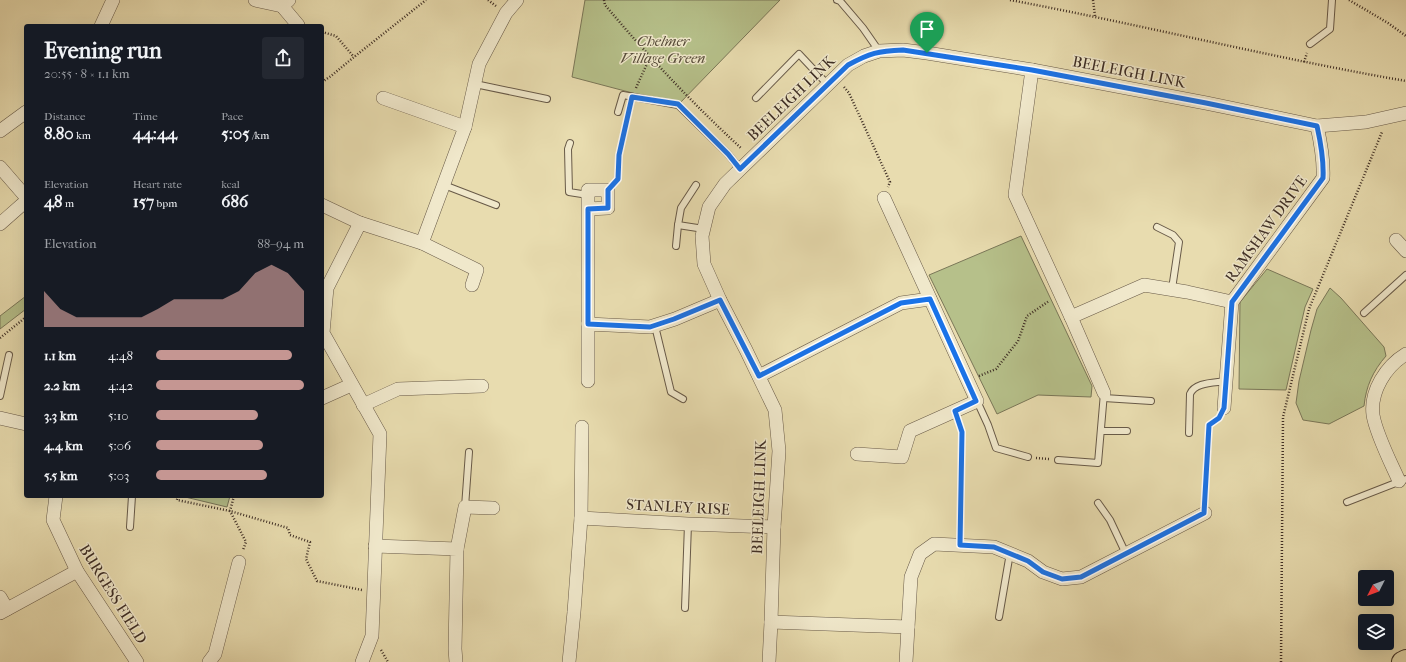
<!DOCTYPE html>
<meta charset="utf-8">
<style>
body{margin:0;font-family:"IM FELL French Canon",serif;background:#242831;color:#f1f3f6;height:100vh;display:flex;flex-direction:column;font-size:15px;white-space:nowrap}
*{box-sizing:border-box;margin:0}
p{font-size:13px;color:#9ea1a6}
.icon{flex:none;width:22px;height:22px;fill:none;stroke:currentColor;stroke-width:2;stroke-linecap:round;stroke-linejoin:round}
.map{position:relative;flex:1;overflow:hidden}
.panel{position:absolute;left:24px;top:24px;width:300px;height:474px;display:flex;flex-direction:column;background:#171b24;border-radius:4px;box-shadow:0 4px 16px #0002}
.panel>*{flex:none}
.needle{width:26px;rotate:228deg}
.controls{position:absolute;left:1358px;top:570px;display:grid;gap:8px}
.controls a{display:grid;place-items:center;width:36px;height:36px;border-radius:4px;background:#171b24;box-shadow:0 4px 16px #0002;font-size:20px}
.pin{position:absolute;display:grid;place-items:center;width:34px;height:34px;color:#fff;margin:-41px -17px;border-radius:50% 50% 50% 0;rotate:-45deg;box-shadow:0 0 4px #0007}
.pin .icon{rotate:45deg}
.round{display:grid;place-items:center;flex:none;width:42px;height:42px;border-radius:4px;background:#242831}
.summary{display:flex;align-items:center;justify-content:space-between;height:68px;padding:0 20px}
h1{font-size:22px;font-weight:700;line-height:30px}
.stats{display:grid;grid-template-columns:repeat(3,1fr);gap:6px;height:68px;padding:4px 20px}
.stats div{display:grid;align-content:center}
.stats b{font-size:17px;font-weight:700}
.stats small{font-size:11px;font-weight:400}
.stats p{font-size:11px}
.chart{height:112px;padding:8px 20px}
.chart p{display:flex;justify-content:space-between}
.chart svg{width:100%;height:72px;margin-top:4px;fill:#c59692;opacity:.7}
ul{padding:0 20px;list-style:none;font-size:13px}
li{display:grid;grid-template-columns:64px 48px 1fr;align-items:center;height:30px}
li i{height:10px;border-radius:5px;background:#c59692}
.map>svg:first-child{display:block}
.green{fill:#b6c08a;stroke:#7a7758}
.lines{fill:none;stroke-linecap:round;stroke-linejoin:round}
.lane-casing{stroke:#685a48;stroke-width:8}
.street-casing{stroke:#685a48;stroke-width:14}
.primary-casing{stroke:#3e2e25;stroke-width:22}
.path{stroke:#3e2e25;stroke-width:2.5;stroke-dasharray:1 2;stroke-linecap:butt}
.lane{stroke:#f0e8cb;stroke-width:6}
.street{stroke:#f0e8cb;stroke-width:13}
.primary{stroke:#e8dcaf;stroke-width:20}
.route-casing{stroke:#fff;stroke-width:8}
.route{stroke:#1a73e8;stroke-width:5}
.labels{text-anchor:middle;stroke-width:3;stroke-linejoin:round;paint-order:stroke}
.park-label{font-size:15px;font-style:italic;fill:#564b39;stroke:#f0e8cb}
.street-label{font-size:15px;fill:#3e2e25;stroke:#f0e8cb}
</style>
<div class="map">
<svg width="1406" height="662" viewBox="0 0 1406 662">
<rect width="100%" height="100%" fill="#e8dcaf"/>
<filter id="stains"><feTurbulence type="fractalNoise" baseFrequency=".005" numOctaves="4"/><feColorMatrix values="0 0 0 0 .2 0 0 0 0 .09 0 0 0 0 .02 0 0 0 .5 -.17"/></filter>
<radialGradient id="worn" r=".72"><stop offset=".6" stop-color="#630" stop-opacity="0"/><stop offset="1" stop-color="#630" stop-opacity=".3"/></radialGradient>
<g class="green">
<path d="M 585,0 L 780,0 L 678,105 L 572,77 Z"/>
<path d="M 1021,236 L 1092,386 L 1091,397 L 1038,395 L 997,414 L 929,275 Z"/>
<path d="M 1267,269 L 1313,289 L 1305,307 L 1286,390 L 1239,389 L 1240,302 Z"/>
<path d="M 1330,288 L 1341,298 L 1384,347 L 1386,356 C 1373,371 1366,386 1364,406 L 1329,424 L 1303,420 L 1296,403 L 1299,381 L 1311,330 L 1317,309 Z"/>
<path d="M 26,296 L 26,309 L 0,329 L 0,316 Z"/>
<path d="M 181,496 L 230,496 L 227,507 Z"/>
</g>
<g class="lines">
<g class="lane-casing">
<g id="lane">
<path d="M 837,0 L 840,1 L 863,28 L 879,51"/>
<path d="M 1310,44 L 1330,29 L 1332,0"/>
<path d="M 475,84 L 547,99"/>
<path d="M 756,98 L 799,54 L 828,85"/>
<path d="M 618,112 L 623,95 L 678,105 L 728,154 L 740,169"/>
<path d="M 570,143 L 568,149 L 569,192 L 588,195"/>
<path d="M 444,185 L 496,205"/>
<path d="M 696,185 L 681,208 L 678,225 L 704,229"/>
<path d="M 1157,227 L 1173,235 L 1179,242 L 1172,289"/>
<path d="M 676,246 L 678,225"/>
<path d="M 1364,313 L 1406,275"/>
<path d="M 655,326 L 671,392 L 683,399"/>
<path d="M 0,396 L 9,355"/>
<path d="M 1104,398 L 1151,401"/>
<path d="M 977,401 L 988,425 L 996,448 L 1028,457"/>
<path d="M 1101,431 L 1127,431"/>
<path d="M 1189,433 L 1190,394 C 1195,382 1214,383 1226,381"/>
<path d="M 1058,460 L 1098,463 L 1104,393"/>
<path d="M 1347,502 L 1406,479"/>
<path d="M 1098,503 L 1110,520 L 1126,554"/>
<path d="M 465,507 L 469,452"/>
<path d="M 130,527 L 132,496"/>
<path d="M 685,608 L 688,524"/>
<path d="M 999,617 L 1010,553"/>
</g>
</g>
<g class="street-casing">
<g id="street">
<path d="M 255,0 L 282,6"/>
<path d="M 289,0 L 282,6 L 298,25 L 296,26"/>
<path d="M 101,26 L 113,0"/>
<path d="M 1032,70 L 1015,195 L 1071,317 L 1144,285 L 1187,292 L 1232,302 L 1323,178 C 1324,160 1321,144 1317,126"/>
<path d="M 383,98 L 465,127"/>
<path d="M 0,131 L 26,112"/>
<path d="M 0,167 L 26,197"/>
<path d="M 322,205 L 360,223"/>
<path d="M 0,224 L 26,201"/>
<path d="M 1396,240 L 1406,251"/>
<path d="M 422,243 L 477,270 L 472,285"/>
<path d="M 1071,317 L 1104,393"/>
<path d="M 588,324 L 588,190 L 608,190 L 608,208 L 588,209"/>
<path d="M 759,376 L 901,303 L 930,299"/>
<path d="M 588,381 L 588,324 L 650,327 L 675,319 L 720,300"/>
<path d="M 322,398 L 351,385"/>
<path d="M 363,405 L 398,389 L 482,386"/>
<path d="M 1224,408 L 1232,302"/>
<path d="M 0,418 L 26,424"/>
<path d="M 857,454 L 902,457 L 910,431 L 977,401 L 884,198"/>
<path d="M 1399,481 C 1391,463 1376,434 1373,415 C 1370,391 1386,366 1406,354"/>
<path d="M 56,496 L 53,520 L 77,571 L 137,662"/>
<path d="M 581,518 L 688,524 L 774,527"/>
<path d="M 375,546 L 457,549 L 455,649 L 456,662"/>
<path d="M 457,549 L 465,507 L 493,508"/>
<path d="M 0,597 L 7,609"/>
<path d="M 0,613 L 77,571"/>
<path d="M 771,622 L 908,627 L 911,577 L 920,554 L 934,544 L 994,547 L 1028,561 L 1043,572 L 1062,579 L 1081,577 L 1205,513"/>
<path d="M 209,662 L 215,654 L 239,562"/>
<path d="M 362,662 L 372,636 L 380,434 L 323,333 L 327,288 L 360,223 L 422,243 L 465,127 L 479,64 L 506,13 L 517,0"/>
<path d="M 569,662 L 574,612 L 581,518 L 582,427"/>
<path d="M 769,662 L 771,622 L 774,527 L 779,451 L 775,410 L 746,350 L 720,300 L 704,264 L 702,236 L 709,207 L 725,184 L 848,65 L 864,56 L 879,51 L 903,50 L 927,53 L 1032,70 L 1206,103 L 1317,126 L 1366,122 L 1406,113"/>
<path d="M 906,662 L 908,627"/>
</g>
</g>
<g class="primary-casing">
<path id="primary" d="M 1402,662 L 1406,660"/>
</g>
<g class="path">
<path d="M 488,0 L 496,6"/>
<path d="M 604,0 L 605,5 C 648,56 693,104 742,149"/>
<path d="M 1010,0 C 1143,25 1273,58 1406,81"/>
<path d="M 1093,0 L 1095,16"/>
<path d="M 1349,0 L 1388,23 L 1406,36"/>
<path d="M 322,32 L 336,36 L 354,57"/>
<path d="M 1304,62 L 1307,53"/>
<path d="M 322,82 L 331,76 L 354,57 L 426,0"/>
<path d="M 844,87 L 849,93 L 890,182 L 888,187"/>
<path d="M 636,88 L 650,57"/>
<path d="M 616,181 L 618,179 L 619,155 L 627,117"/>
<path d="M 0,338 L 26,317"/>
<path d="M 979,376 L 996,369 L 1018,341 L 1027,316 L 1049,301"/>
<path d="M 959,422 L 962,432 L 960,533"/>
<path d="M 1036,458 L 1049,459"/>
<path d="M 178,496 L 177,500 L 230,511 L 288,528 L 290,535 L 310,542 L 306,559 L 317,581 L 362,590"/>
<path d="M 234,496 L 230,511 L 246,542 L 243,550"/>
<path d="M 1205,501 L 1209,425 L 1218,419"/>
<path d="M 381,650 L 388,662"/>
<path d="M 1281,662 L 1283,417 L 1309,309 L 1382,132"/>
</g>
<use href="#lane" class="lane"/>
<use href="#street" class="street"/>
<use href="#primary" class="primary"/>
</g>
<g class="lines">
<g class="route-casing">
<path id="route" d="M 903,50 L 1032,70 L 1206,103 L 1317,126 C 1321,144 1324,160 1323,178 L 1232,302 L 1224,408 L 1219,418 L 1209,425 L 1204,513 L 1081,577 L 1062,579 L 1043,572 L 1028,561 L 994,547 L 960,545 L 962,432 L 955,411 L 976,401 L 930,299 L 901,303 L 759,376 L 720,300 L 674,319 L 650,327 L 588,324 L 588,209 L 608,208 L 608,190 L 618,179 L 619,155 L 632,97 L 678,104 L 728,154 L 740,169 L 848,65 C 870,53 878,51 903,50 Z"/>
</g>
<use href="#route" class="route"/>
</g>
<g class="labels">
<g class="park-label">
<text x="663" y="46">Chelmer<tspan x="663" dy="17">Village Green</tspan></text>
</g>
<g class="street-label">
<text transform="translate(1129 72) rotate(11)" y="5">BEELEIGH LINK</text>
<text transform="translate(791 98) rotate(-44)" y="5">BEELEIGH LINK</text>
<text transform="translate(1266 229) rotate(-54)" y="5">RAMSHAW DRIVE</text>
<text transform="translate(759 497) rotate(-88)" y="5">BEELEIGH LINK</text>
<text transform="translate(678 507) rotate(3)" y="5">STANLEY RISE</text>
<text transform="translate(113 594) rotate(58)" y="5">BURGESS FIELD</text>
</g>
</g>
<rect width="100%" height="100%" filter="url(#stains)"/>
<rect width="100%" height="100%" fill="url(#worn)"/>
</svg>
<div class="controls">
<a><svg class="needle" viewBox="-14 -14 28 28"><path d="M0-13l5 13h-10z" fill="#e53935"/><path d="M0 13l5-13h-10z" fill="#9ea1a6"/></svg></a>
<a><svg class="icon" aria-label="layers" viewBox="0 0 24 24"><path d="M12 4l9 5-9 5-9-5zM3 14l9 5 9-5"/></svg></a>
</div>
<div class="pin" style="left:927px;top:53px;background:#1e9e55"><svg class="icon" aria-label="arrive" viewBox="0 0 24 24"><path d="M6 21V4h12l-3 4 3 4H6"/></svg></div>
<section class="panel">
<div class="summary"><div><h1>Evening run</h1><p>20:55 · 8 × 1.1 km</p></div><a class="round"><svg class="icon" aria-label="share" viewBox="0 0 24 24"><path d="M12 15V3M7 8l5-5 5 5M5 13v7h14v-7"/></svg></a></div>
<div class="stats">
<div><p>Distance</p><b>8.80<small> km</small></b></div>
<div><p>Time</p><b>44:44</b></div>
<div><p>Pace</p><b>5:05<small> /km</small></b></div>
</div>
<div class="stats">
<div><p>Elevation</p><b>48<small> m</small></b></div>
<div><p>Heart rate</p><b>157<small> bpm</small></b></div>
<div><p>kcal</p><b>686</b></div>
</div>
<div class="chart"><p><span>Elevation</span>88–94 m</p>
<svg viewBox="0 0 160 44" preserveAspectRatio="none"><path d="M0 44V22L10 33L20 38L30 38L40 38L50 38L60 38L70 33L80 27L90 27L100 27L110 27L120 22L130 11L140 6L150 11L160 22V44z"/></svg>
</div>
<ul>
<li><b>1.1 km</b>4:48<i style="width:92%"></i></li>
<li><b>2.2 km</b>4:42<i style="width:100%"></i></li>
<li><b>3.3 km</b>5:10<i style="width:69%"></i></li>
<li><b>4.4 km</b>5:06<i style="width:72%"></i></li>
<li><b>5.5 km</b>5:03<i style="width:75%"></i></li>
</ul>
</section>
</div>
